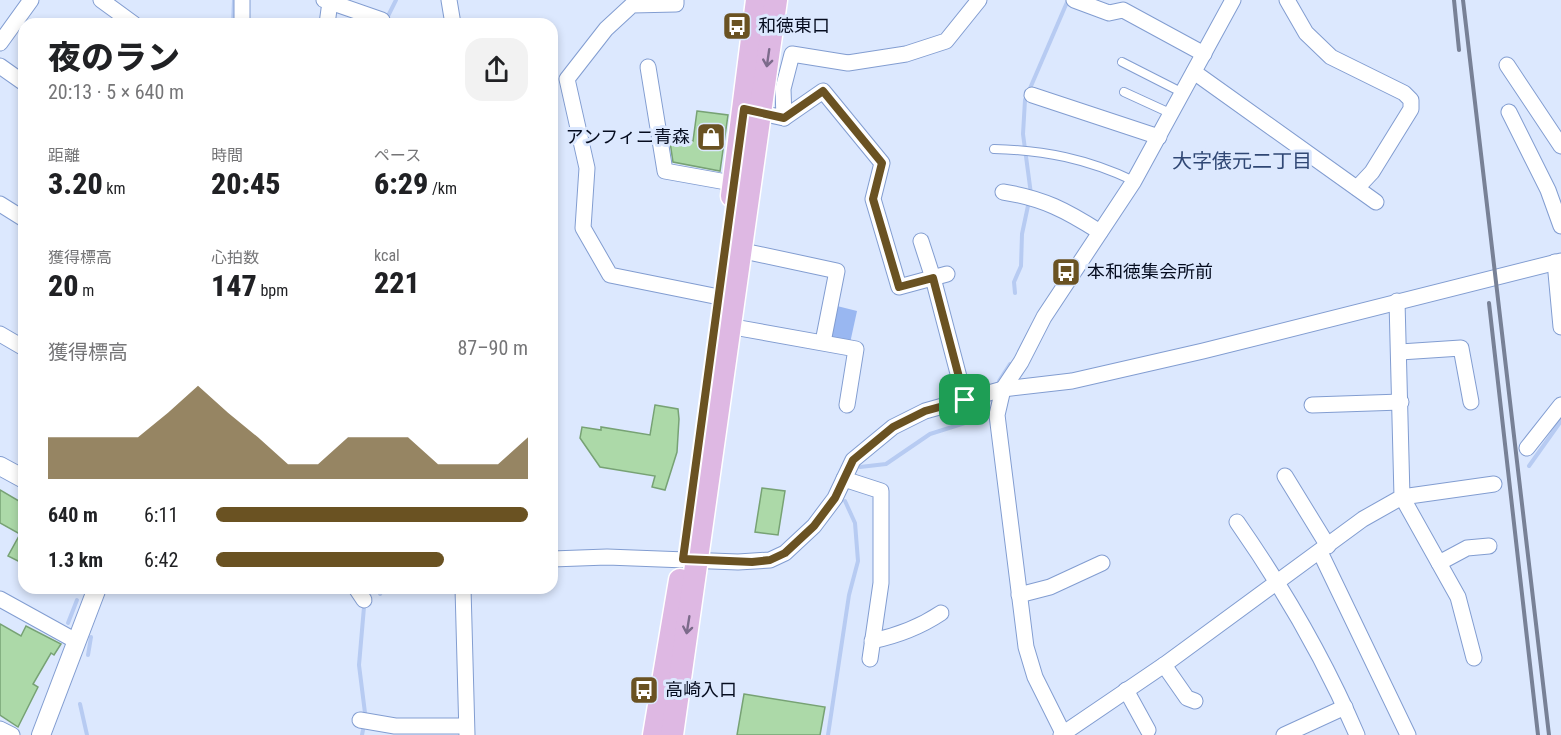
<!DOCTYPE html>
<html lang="ja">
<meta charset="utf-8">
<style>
body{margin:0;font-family:"Roboto Condensed","Noto Sans JP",sans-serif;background:#f2f2f2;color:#202124;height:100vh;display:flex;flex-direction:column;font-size:22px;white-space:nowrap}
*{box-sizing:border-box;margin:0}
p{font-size:20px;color:#757577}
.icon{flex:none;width:33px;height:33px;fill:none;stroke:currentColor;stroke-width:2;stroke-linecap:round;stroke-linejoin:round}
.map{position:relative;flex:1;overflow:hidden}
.drawer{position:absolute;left:18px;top:18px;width:540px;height:576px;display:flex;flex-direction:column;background:#fff;border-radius:18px;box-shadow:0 3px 9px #0003}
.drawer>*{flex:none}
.pin{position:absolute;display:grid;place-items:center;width:51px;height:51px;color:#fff;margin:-26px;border-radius:12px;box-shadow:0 3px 9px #0006}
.round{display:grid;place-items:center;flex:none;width:63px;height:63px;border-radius:18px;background:#f2f2f2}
.overview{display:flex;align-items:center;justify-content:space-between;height:102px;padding:0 30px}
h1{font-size:33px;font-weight:800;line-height:45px}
.stats{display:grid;grid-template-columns:repeat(3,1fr);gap:9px;height:102px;padding:6px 30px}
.stats div{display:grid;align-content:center}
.stats b{font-size:30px;font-weight:800}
.stats small{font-size:16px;font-weight:400}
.stats p{font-size:16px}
.chart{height:168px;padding:12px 30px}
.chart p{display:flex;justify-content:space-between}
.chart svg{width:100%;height:108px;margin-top:6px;fill:#6a5222;opacity:.7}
ul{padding:0 30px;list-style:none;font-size:20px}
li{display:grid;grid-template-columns:96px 72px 1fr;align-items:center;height:45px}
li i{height:15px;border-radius:8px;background:#6a5222}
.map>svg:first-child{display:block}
.green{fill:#99b7f1}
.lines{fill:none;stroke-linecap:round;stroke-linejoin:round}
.stream{stroke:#b7cbf2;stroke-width:4}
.building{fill:#acd9a8;stroke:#77a274;stroke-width:1.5}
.service-casing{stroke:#829dd1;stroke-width:10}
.minor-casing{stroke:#829dd1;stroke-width:17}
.tertiary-casing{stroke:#829dd1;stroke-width:20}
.primary-casing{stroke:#fff;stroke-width:25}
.service{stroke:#fff;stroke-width:8}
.minor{stroke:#fff;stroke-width:15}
.tertiary{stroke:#fff;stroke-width:18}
.primary{stroke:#deb8e3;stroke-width:22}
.rail{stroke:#788196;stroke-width:4}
.oneway{stroke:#7c6b8b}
.route-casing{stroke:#fff;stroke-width:12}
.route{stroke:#6a5222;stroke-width:8}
.labels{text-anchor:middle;stroke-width:6;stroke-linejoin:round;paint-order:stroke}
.poi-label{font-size:18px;fill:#050c1f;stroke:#dce8fe;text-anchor:start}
.neighbourhood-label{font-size:20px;fill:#304774;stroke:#dce8fe}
</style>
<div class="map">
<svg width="1561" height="735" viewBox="0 0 1561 735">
<rect width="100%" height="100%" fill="#dce8fe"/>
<path class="green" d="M 837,306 L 857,311 L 850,343 L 830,338 Z"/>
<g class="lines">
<g class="stream">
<path d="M 387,18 L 396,0"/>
<path d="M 233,24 L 234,0"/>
<path d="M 1031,194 L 1023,134 L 1025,100 L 1068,0"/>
<path d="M 1015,293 L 1014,282 L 1021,266 L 1022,234 L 1029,201"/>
<path d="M 999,381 L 1010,364"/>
<path d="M 1529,466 L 1561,421"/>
<path d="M 860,467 L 886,464 L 930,434 L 987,416"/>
<path d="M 380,594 L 383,588"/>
<path d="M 364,607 L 359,665 L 365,713"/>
<path d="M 68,623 L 77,600"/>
<path d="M 88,655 L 91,637"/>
<path d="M 80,704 L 87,735"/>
<path d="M 362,735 L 363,730"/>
<path d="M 828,735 L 849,595 L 858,561 L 855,523 L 845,501"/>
</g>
</g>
<g class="building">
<path d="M 697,111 L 728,115 L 720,171 L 673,162 L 669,135 L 693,141 Z"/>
<path d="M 655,405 L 678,409 L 679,419 L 677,452 L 665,490 L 652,487 L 655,476 L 600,467 L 580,438 L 582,427 L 601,430 L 601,427 L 650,435 Z"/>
<path d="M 762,488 L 785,491 L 778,535 L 755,532 Z"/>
<path d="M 0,490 L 24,504 L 24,564 L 8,556 L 20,534 L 0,523 Z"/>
<path d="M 0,624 L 21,636 L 26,626 L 61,644 L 54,655 L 51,653 L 33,684 L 38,687 L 18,727 L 0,715 Z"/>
<path d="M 744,694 L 825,707 L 820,735 L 737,735 Z"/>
</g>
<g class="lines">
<g class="service-casing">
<g id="service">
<path d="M 1122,62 L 1183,93"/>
<path d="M 1124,92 L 1172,114"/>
<path d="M 994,149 C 1044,150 1088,159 1134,181"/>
</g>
</g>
<g class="minor-casing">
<g id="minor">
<path d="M 101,0 L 134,24"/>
<path d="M 324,0 L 330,2 L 327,24"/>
<path d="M 449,0 L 453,24"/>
<path d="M 676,0 L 676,4 L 632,5 L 606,29 L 567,79 L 587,168 L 583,228 L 610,275 L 719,297"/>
<path d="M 1074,0 L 1109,13 L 1123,10 L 1204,54"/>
<path d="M 1287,0 L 1306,33 L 1331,57 L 1404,93 L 1411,100 L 1411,109 L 1372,172 L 1357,188"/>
<path d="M 330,2 L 382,20"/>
<path d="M 242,24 L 242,0"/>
<path d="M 0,43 L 31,0"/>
<path d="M 1507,65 L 1561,146"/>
<path d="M 0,66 L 24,83"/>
<path d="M 648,67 L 665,171 L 743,185"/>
<path d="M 1194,72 L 1376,202"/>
<path d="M 1032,95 L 1159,137"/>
<path d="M 752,111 L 784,118 L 783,89 L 792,54 L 848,63 L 906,54 L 946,41 L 979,0"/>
<path d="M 1509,112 L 1548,190 L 1561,226"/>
<path d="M 784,118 L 823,91 L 882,163 L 873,199 L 899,287 L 947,274"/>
<path d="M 1003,192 C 1043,198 1067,211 1100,232"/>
<path d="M 0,204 L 24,219"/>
<path d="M 921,241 L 933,278 L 965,400"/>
<path d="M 739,250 L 837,271 L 823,342"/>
<path d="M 1555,262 L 1561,327"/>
<path d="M 728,326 L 856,349 L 847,405"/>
<path d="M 0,334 L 24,348"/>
<path d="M 1400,352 L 1461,348 L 1471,402"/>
<path d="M 1312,405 L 1401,402"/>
<path d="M 1527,448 L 1561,405"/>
<path d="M 1285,476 L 1328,546"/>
<path d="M 844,479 L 881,491 L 881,583 L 870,659"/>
<path d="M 1237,522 C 1283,588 1325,660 1357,735"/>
<path d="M 1320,552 L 1408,735"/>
<path d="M 552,559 L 607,557 L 738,562 L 770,560 L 785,553 L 814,526 L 835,498 L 853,460 L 893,427 L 925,411 L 1003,389 L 1072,381 L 1203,351 L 1561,261"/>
<path d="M 1439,563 L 1467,548 L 1489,546"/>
<path d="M 356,588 L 364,600"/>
<path d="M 463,588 L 467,735"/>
<path d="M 1019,595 L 1050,587 L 1102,563"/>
<path d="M 0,599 L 76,641"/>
<path d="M 872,641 C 896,636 920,627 941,613"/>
<path d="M 1474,658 L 1458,597 L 1402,497 L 1494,484"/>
<path d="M 1164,665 L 1187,698 L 1195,701"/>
<path d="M 1126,690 L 1148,730"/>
<path d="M 360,720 L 395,726 L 465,726"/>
<path d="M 0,729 L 12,735"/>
<path d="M 1061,735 L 1164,665 L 1363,519 L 1402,497 L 1397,301"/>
<path d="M 1064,735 L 1035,677 L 1026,647 L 997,415 L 1003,389 L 1021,362 L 1044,317 L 1134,181 L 1233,0"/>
<path d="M 1284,735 L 1345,707"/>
</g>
</g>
<g class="tertiary-casing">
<g id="tertiary">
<path d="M 0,466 L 24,479"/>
<path d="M 41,735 L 97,588"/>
</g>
</g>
<g class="primary-casing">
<g id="primary">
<path d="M 732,196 L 757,0"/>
<path d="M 654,735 L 680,580"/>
<path d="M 672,735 L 776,0"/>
</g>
</g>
<use href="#service" class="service"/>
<use href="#minor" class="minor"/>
<use href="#tertiary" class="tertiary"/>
<use href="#primary" class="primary"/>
<g class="rail">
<path d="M 1454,0 L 1459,50"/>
<path d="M 1463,0 L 1549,735"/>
<path d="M 1489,303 L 1538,735"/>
</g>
</g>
<defs><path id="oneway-shaft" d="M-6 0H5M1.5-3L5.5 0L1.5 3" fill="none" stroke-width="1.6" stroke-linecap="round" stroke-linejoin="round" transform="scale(1.5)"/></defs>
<g class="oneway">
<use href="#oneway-shaft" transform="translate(768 58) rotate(98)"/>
<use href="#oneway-shaft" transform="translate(688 625) rotate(99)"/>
</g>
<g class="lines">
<g class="route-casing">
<path id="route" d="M 823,91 L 882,163 L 873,199 L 899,287 L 933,278 L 965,400 L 925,411 L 893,427 L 853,460 L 835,498 L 814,526 L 785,553 L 770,560 L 752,562 L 683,559 L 744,109 L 784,118 Z"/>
</g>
<use href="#route" class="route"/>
</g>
<defs>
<g id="bus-square" transform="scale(1.5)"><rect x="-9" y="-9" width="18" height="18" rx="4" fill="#6a5222" stroke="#dce8fe"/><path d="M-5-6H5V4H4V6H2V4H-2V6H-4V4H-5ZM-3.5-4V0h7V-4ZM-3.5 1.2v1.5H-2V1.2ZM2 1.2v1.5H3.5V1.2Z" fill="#fff"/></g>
<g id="shop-square" transform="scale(1.5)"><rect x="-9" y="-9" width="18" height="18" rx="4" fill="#6a5222" stroke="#dce8fe"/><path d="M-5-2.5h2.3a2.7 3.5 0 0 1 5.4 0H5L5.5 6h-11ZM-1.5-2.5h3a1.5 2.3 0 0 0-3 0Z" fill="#fff"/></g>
</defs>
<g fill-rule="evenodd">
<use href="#bus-square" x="737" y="26"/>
<use href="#shop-square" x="711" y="137"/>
<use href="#bus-square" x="1066" y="272"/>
<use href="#bus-square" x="644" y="690"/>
</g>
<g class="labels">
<g class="poi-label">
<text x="758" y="32">和徳東口</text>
<text x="690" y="143" text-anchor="end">アンフィニ青森</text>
<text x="1087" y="278">本和徳集会所前</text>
<text x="665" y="696">高崎入口</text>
</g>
<g class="neighbourhood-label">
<text x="1242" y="168">大字俵元二丁目</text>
</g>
</g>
</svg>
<div class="pin" style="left:965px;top:400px;background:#1e9e55"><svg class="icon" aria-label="arrive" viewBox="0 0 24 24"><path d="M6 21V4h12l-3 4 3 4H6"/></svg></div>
<section class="drawer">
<div class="overview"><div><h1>夜のラン</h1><p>20:13 · 5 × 640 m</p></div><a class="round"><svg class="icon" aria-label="share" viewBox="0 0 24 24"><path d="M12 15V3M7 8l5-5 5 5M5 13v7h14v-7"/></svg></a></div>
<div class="stats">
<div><p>距離</p><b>3.20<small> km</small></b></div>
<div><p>時間</p><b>20:45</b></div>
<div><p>ペース</p><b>6:29<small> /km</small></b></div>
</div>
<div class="stats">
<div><p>獲得標高</p><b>20<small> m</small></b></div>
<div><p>心拍数</p><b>147<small> bpm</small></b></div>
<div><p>kcal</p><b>221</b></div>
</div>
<div class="chart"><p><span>獲得標高</span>87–90 m</p>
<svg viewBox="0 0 160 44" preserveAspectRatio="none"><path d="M0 44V27L10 27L20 27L30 27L40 17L50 6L60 17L70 27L80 38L90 38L100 27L110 27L120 27L130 38L140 38L150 38L160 27V44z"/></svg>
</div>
<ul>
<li><b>640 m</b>6:11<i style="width:100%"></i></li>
<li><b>1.3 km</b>6:42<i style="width:73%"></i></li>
</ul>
</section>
</div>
